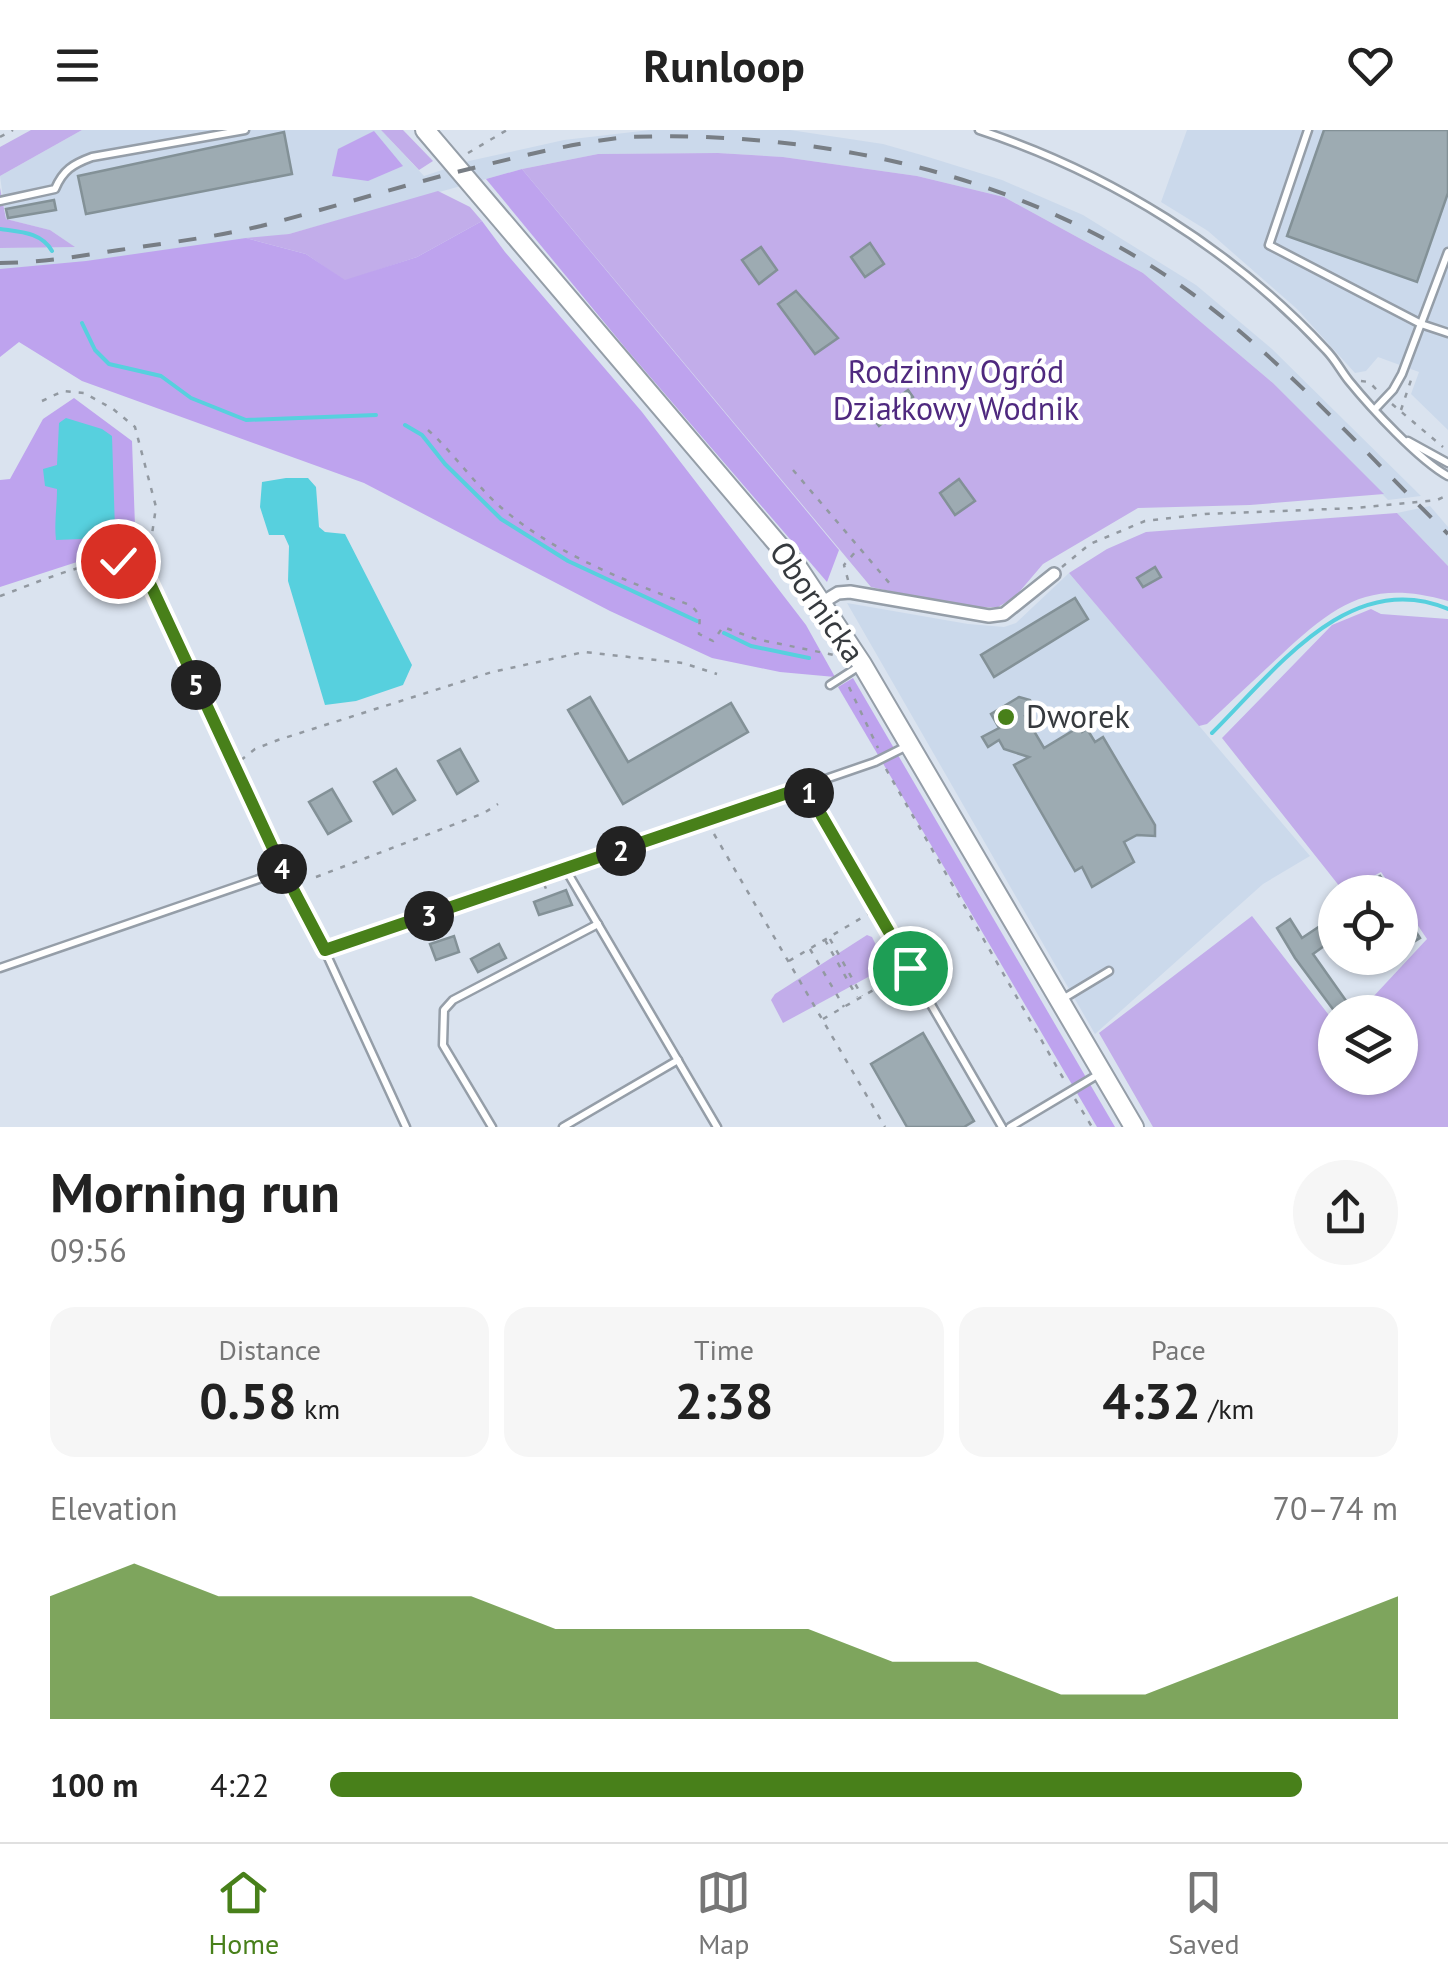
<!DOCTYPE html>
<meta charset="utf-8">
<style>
body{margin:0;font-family:"PT Sans",sans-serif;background:#f6f6f6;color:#222;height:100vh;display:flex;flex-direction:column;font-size:38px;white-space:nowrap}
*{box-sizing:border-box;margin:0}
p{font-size:32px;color:#767676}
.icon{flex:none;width:55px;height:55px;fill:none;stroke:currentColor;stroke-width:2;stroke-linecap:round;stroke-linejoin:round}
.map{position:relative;height:997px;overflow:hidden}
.side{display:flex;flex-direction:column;background:#fff;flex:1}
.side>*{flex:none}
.controls{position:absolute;left:1318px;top:745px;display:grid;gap:20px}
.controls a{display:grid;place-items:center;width:100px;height:100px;border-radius:50%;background:#fff;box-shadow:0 2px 8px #0004;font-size:50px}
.pin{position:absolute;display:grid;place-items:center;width:85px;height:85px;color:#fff;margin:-42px;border:5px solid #fff;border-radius:50%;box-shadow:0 2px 10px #0007}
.km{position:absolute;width:50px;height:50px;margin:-25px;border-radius:50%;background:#222;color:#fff;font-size:28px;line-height:50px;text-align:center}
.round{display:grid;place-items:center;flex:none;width:105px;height:105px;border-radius:52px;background:#f6f6f6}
.headline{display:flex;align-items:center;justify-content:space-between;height:170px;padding:0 50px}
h1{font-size:55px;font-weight:700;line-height:75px}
.metrics{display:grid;grid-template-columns:repeat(3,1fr);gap:15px;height:170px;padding:10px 50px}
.metrics div{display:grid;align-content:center;border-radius:25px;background:#f6f6f6;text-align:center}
.metrics b{font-size:50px;font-weight:700}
.metrics small{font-size:28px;font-weight:400}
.metrics p{font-size:28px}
.chart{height:280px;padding:20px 50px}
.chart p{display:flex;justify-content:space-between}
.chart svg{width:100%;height:180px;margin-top:10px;fill:#48801a;opacity:.7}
ul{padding:0 50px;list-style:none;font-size:32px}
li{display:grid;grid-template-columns:160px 120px 1fr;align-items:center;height:75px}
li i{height:25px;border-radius:12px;background:#48801a}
header{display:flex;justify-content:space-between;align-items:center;height:130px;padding:0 50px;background:#fff;font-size:45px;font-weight:700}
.dock{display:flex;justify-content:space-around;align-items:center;height:140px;border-top:2px solid #e0e0e0;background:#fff;font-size:28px;color:#767676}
.dock a{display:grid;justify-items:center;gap:5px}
.dock .selected{color:#48801a}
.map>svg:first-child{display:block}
.built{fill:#cbd9eb}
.green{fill:#c2adea}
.forest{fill:#bea3ee}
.water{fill:#57d0de}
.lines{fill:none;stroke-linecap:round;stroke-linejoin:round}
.stream{stroke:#57d0de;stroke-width:4}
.building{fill:#9dabb2;stroke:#839197;stroke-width:2.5}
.lane-casing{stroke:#959ea8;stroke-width:11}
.street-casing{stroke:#959ea8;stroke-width:16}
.secondary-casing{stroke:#959ea8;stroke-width:22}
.path{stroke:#9299a1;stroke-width:2.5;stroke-dasharray:5 8;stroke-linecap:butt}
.lane{stroke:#fff;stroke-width:6}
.street{stroke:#fff;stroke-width:11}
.secondary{stroke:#fff;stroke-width:18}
.rail{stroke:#787e85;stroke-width:4;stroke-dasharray:18 18;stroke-linecap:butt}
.route-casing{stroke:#fff;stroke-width:20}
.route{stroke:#48801a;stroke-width:12}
.poi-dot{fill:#48801a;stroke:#fff;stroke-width:4}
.labels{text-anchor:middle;stroke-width:9;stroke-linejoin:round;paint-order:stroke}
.park-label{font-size:32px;fill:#4f297f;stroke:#fff}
.street-label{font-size:32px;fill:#363a3e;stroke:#fff}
.poi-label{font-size:32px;fill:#363a3e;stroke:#fff;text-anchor:start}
</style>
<header><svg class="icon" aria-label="menu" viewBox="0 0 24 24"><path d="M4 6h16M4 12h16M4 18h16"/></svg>Runloop<svg class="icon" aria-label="heart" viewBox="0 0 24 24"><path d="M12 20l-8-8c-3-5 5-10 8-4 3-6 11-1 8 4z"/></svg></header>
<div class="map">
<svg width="1448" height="997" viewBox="0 0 1448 997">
<rect width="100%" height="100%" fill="#dae3ef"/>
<g class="built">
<path d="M 82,0 L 381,0 L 424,46 L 469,31 L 564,10 L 650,0 L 790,0 L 883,14 L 925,26 L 1002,50 L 1083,85 L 1196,155 L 1272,219 L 1421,366 L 1388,370 L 1273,253 L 1143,143 L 1004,67 L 917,46 L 783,27 L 718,23 L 598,24 L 522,39 L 289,104 L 0,146 L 0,118 L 73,116 L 50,100 L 6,89 L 0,46 Z"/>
<path d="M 1187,0 L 1448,0 L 1448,300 L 1411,264 L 1419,242 L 1378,227 L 1366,241 L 1355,243 L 1297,179 L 1208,101 L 1161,72 Z"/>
<path d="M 1430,376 L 1448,397 L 1448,436 L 1397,383 Z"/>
<path d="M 1069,443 L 1310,726 L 1263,754 L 1095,904 L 847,473 L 968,494 L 1004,497 L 1016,493 Z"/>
</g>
<g class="green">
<path d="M 31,0 L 82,0 L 0,46 L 0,17 Z"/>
<path d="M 381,0 L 403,0 L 433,31 L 419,40 Z"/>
<path d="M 718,23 L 783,27 L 917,46 L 1004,67 L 1143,143 L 1273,253 L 1384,364 L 1250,375 L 1138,378 L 1043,434 L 1015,467 L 998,477 L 969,478 L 871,457 L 522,39 L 598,24 Z"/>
<path d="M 0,58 L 6,89 L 50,100 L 75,117 L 0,118 Z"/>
<path d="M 438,61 L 470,77 L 482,91 L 417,127 L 345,151 L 306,124 L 246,108 L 289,104 Z"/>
<path d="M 1397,383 L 1448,436 L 1448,471 C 1370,449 1337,473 1281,525 C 1256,548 1232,571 1207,594 L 1199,596 L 1069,443 L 1107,419 L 1146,402 Z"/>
<path d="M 1371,479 L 1381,484 L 1448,489 L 1448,997 L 1153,997 L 1099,903 L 1252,786 L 1335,893 L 1335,948 L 1400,948 L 1400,882 L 1359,882 L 1427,809 L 1400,769 L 1400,762 L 1395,762 L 1381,742 L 1344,762 L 1222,608 L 1332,495 Z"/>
<path d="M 867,805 L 872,807 L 886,835 L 883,839 L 783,893 L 771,870 L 775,864 Z"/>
</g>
<g class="forest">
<path d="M 374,1 L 403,36 L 368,51 L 332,46 L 338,19 Z"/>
<path d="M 522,39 L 839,420 L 827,452 L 627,220 L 486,49 Z"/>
<path d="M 482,91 L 505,122 L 642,282 L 806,495 L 835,547 L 780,542 L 712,528 L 610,481 L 364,353 L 82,251 L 19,212 L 0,227 L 0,139 L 86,131 L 246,108 L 306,124 L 345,150 L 417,127 Z"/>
<path d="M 74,268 L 132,311 L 136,425 L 80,431 L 0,457 L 0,350 L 10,349 L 43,289 Z"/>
<path d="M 853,548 L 1115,997 L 1097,997 L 838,557 Z"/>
</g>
<g class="water">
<path d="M 66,288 L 102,299 L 112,306 L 115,400 L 81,409 L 56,410 C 54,392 57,378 57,359 L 45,356 L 43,339 L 57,335 L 59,293 Z"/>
<path d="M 286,348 L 308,348 L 316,357 L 319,397 L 325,402 L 345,404 L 412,535 L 403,555 L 356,571 L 325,575 L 288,451 L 289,416 L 284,405 L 269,405 L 260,377 L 262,352 Z"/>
</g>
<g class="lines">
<g class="stream">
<path d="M 0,99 C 20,102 41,102 52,121"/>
<path d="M 82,193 L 95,220 L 109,234 L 161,246 L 191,268 L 246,290 L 376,285"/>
<path d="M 405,295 L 422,305 L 445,334 L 501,389 L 568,431 L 697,491"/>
<path d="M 724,503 L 751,516 L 809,528"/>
<path d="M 1212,603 C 1274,542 1349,437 1448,479"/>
</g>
</g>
<g class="building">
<path d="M 1324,0 L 1448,0 L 1448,63 L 1417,152 L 1287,106 Z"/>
<path d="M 284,2 L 292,44 L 86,84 L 78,46 Z"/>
<path d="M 54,70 L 56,80 L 8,88 L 6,79 Z"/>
<path d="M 870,113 L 884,134 L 865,147 L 851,127 Z"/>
<path d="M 761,117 L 777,140 L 759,154 L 742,130 Z"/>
<path d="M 796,161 L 838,208 L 815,224 L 778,174 Z"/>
<path d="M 908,260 L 913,267 L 879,296 L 872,287 Z"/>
<path d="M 959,349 L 975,371 L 955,385 L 940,363 Z"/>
<path d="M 1155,437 L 1161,447 L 1143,457 L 1137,448 Z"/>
<path d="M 1075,468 L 1088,489 L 994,547 L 981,525 Z"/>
<path d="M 590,567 L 628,632 L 731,573 L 748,602 L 623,674 L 568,580 Z"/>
<path d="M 1019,567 L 1030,570 L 1036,580 L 1025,586 L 1044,618 L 1079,597 L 1082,602 L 1087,599 L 1095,612 L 1103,607 L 1155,695 L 1155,706 L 1137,705 L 1124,712 L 1134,732 L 1092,757 L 1082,737 L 1075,741 L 1014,635 L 1029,627 L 1004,619 L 999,610 L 988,617 L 982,607 L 999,598 L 991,584 Z"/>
<path d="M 460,619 L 478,651 L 457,664 L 438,631 Z"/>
<path d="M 396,639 L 415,670 L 393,684 L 374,652 Z"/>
<path d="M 332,659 L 351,691 L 328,704 L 309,672 Z"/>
<path d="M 1380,746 L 1391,762 L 1354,762 Z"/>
<path d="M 566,760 L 572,775 L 539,785 L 534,772 Z"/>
<path d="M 1400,777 L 1420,808 L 1400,820 Z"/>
<path d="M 1290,789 L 1302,808 L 1329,790 L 1335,799 L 1335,808 L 1313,824 L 1354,882 L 1335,882 L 1295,828 L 1277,798 Z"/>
<path d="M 454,806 L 459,822 L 436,830 L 430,814 Z"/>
<path d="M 499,814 L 506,828 L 478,842 L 471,829 Z"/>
<path d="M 923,903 L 974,991 L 964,997 L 907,997 L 871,934 Z"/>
</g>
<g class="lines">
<g class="lane-casing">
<g id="lane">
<path d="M 979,0 C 1110,43 1232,119 1326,220 C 1335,229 1341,241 1349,251 C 1371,278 1419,330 1448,346"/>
<path d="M 1308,0 L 1269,115 L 1421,194 L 1448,203"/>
<path d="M 0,71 L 55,59 C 63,40 73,34 92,27 L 245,0"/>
<path d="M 1376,278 L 1393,260 L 1402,244 L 1448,122"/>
<path d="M 1408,311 L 1448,333"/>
<path d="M 830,555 L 858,537"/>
<path d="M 235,638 L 325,821 L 406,997"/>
<path d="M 805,657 L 1002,997"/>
<path d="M 566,740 L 717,997"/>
<path d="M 325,821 L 875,632 L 909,615"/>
<path d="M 0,838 L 282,741"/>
<path d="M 1061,870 L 1109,841"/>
<path d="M 492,997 L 443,915 L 444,880 L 453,870 L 598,794"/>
<path d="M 563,997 L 678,930"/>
<path d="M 1010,997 L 1099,944"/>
</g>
</g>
<g class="street-casing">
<path id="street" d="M 823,472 L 838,463 L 850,462 L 989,486 L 1004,484 L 1054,444"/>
</g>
<g class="secondary-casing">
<path id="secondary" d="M 425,0 L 798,438 L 862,534 L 1134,997"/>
</g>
<g class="path">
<path d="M 0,7 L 13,0"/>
<path d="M 468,23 L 507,0"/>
<path d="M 1361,251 L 1369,252 L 1379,262"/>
<path d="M 42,271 L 63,261 L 84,263 L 113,279 L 135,297 L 156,377 L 146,445 L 229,627"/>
<path d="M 1392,274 L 1443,317"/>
<path d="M 1401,280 L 1411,250"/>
<path d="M 428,300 C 457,326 478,360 509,384 C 561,426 628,452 690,475 C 703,486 699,489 699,504 L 713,511 L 723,497 L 756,509 L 839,526"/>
<path d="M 793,340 L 891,455"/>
<path d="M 1062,437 L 1090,414 L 1145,391 L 1205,384 L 1356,378 L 1437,370 L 1448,365"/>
<path d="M 848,450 L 844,435 L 857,420"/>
<path d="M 0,466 C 29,456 104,422 133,433 C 136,435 142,441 145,444"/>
<path d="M 849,557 L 878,618"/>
<path d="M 241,630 L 255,619 L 278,610 L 492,542 L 584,522 L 683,533 L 717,544"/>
<path d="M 886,639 L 1066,953"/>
<path d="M 714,704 L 885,997"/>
<path d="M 316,747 L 484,683 L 498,674"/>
<path d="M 544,754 L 549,766"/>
<path d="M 830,809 L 862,866"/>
<path d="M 825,810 L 857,867"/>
<path d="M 810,819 L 844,877"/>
<path d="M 789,831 L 868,784"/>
<path d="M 823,889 L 903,843"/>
<path d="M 1075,969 L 1092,997"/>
</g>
<use href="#lane" class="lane"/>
<use href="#street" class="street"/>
<use href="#secondary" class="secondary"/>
<path class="rail" d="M 0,133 C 40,133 80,126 119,120 C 167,113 215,107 261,96 C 331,78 400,56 469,39 C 521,26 573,13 626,7 C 829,0 1035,47 1198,168 C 1289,236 1367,325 1448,404"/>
</g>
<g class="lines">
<g class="route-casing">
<path id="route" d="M 118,431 L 135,434 L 146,445 L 283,740 L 325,820 L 805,657 L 910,838"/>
</g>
<use href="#route" class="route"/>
</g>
<circle class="poi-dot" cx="1006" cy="587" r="10"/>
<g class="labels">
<g class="park-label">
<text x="956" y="253">Rodzinny Ogród<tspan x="956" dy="37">Działkowy Wodnik</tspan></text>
</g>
<g class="street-label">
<text transform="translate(817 472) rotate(55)" y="11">Obornicka</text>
</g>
<g class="poi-label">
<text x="1026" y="598">Dworek</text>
</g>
</g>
</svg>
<div class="controls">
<a><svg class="icon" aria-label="locate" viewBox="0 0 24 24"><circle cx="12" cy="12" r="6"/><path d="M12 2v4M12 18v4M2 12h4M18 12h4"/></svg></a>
<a><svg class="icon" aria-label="layers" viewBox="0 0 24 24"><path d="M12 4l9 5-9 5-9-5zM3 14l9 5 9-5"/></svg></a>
</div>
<div class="pin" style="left:910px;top:838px;background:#1e9e55"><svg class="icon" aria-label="arrive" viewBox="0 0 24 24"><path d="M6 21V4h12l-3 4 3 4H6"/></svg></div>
<div class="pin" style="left:118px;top:431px;background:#d93025"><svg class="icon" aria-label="check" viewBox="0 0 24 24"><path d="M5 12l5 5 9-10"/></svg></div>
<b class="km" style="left:809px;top:663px">1</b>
<b class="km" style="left:621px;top:721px">2</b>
<b class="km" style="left:429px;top:786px">3</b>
<b class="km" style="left:282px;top:739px">4</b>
<b class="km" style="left:196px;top:555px">5</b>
</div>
<section class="side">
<div class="headline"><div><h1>Morning run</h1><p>09:56</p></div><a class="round"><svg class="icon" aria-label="share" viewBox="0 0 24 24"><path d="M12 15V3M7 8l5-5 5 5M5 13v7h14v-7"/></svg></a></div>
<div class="metrics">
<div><p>Distance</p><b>0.58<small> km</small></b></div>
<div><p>Time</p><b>2:38</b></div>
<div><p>Pace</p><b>4:32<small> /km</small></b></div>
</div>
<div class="chart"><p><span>Elevation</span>70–74 m</p>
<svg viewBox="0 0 160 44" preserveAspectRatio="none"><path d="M0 44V14L10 6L20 14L30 14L40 14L50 14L60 22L70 22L80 22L90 22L100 30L110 30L120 38L130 38L140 30L150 22L160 14V44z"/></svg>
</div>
<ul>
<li><b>100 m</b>4:22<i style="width:91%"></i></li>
</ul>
</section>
<nav class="dock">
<a class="selected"><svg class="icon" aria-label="home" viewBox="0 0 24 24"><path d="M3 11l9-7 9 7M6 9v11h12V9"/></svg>Home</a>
<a><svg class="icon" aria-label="map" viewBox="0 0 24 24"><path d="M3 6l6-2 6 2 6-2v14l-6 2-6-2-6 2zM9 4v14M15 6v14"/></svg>Map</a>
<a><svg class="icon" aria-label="saved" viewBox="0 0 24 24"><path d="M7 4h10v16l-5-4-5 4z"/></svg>Saved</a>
</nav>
